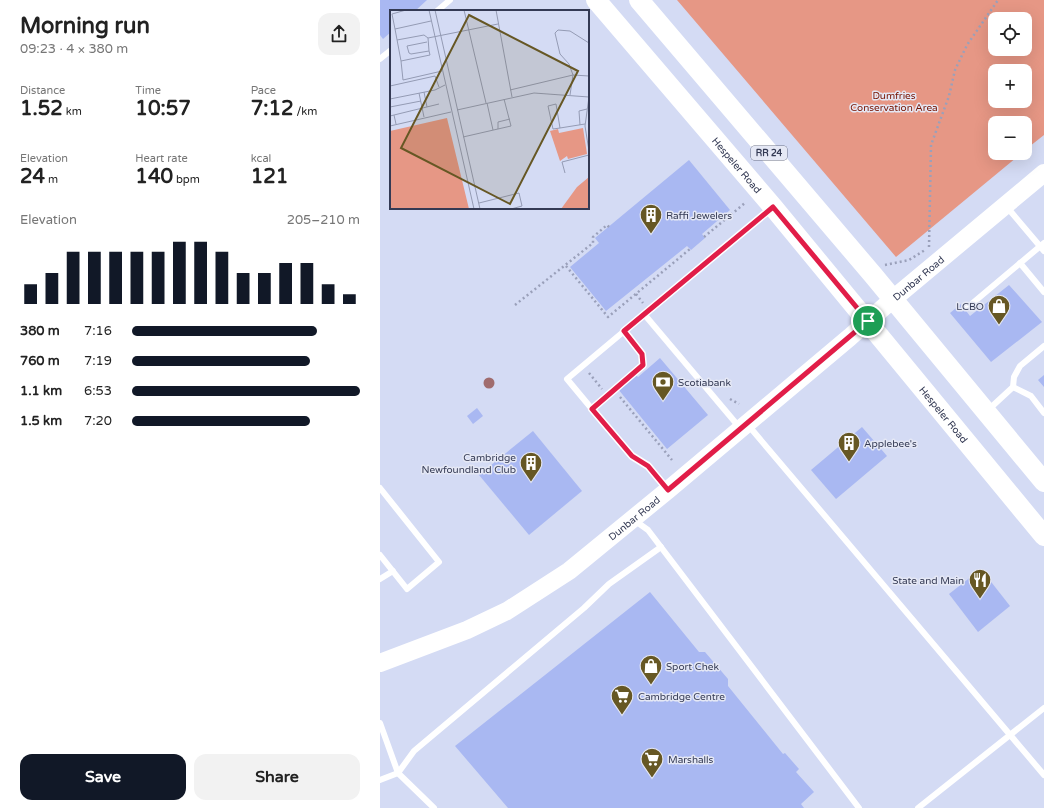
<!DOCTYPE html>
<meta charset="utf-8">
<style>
body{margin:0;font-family:"Varela Round",sans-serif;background:#f2f2f2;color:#222;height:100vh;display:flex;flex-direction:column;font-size:15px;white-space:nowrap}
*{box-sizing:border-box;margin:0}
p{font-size:13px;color:#767676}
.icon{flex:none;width:22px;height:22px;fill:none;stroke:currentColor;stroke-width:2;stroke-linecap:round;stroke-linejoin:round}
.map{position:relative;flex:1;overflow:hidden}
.drawer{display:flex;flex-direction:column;background:#fff;width:380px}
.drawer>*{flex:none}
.fabs{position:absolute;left:608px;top:12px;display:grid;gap:8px}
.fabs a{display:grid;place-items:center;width:44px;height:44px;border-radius:8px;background:#fff;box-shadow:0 4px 16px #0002;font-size:20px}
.pin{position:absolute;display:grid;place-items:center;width:34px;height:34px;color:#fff;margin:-17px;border:2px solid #fff;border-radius:50%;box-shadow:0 1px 4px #0007}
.round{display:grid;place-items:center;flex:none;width:42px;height:42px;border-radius:12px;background:#f2f2f2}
.overview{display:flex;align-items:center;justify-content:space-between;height:68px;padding:0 20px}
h1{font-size:22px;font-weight:700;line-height:30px}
.stats{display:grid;grid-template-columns:repeat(3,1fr);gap:6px;height:68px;padding:4px 20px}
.stats div{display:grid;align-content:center}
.stats b{font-size:20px;font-weight:700}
.stats small{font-size:11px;font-weight:400}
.stats p{font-size:11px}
.chart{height:112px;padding:8px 20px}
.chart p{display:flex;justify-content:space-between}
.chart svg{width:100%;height:72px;margin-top:4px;stroke:#111827;stroke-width:6}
.cta{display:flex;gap:8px;margin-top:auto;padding:8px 20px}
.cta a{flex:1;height:46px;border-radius:12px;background:#111827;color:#fff;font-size:16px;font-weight:700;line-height:46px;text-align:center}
.cta a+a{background:#f2f2f2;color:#222}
ul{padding:0 20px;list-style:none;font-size:13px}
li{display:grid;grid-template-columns:64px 48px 1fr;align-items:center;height:30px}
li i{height:10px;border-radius:5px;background:#111827}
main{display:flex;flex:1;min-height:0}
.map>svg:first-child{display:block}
.green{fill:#e69785;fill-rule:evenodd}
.building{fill:#a9b8f2}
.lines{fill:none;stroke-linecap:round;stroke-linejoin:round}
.path{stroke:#9aa0ba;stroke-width:2.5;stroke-dasharray:2 3;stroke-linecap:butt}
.lane{stroke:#fff;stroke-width:6}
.secondary{stroke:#fff;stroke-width:18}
.primary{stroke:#fff;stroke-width:20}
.tree{fill:#a06c6e}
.route-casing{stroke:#fff;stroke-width:8}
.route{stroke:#e11d48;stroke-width:5}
.labels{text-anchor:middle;stroke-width:3;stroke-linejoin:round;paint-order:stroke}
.shield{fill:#e5e8f5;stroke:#696e84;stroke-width:1}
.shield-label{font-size:9px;font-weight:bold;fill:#343a54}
.park-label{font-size:10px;fill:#761200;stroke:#e5e8f5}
.street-label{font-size:10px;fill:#343a54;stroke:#e5e8f5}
.poi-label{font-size:10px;fill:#343a54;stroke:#e5e8f5;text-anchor:start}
.inset-road{fill:none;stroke:#949bb4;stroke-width:1}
.view{fill:#665724;fill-opacity:0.15;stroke:#665724;stroke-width:2}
.inset-edge{fill:none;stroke:#343a54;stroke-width:2}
</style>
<main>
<section class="drawer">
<div class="overview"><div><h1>Morning run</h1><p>09:23 · 4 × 380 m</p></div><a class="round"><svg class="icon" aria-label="share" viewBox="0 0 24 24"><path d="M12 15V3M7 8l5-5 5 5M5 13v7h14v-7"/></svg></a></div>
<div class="stats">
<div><p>Distance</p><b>1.52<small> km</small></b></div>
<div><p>Time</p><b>10:57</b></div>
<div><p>Pace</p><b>7:12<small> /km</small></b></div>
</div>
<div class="stats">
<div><p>Elevation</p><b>24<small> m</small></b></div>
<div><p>Heart rate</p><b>140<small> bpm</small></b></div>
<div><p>kcal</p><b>121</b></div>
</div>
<div class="chart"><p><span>Elevation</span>205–210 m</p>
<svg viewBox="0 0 160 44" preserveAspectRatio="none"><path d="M5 44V32M15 44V25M25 44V12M35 44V12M45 44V12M55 44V12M65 44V12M75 44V6M85 44V6M95 44V12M105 44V25M115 44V25M125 44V19M135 44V19M145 44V32M155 44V38"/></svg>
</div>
<ul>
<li><b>380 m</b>7:16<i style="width:81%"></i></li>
<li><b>760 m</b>7:19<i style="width:78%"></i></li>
<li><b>1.1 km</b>6:53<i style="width:100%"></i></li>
<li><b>1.5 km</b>7:20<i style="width:78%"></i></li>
</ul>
<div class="cta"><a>Save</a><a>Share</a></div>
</section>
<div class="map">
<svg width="664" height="808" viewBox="0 0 664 808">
<rect width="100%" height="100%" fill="#d4dbf4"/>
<path class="green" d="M 297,0 L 664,0 L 664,135 L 645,150 L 645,123 L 615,123 L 615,153 L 642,153 L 516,257 ZM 615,19 L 645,19 L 645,49 L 615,49 ZM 615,71 L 645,71 L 645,101 L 615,101 Z"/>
<g class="building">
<path d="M 0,0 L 47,0 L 35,11 L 11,11 L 11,32 L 3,39 L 0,35 Z"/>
<path d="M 309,160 L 350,210 L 322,234 L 325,238 L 311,250 L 307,246 L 226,311 L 190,267 L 219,243 L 215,238 Z"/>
<path d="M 629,285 L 662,322 L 611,362 L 570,313 L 581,304 L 590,316 Z"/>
<path d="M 280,358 L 328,415 L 287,449 L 238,389 L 255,374 L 258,377 Z"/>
<path d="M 664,375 L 664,387 L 658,380 Z"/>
<path d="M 97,408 L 103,416 L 93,424 L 87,416 Z"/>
<path d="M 482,427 L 507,456 L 456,499 L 431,470 Z"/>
<path d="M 153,431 L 202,491 L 149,535 L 99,475 Z"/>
<path d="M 601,569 L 630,606 L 598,632 L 569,594 Z"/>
<path d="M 270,592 L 319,652 L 325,652 L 348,679 L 348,686 L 403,754 L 405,753 L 419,769 L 416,772 L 434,792 L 421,804 L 424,808 L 128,808 L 75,746 Z"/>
</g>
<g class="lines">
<g class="path">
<path d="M 324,237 L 365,203"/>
<path d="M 549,247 L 551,145 L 569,96 L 575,70 L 587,45 L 618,0"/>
<path d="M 505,265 L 529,260 L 545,250"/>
<path d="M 186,266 L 228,317 L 310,249"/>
<path d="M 256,294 L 263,303"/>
<path d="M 135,305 L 213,243 L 213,237 L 227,225 L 229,227"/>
<path d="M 209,373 L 222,389"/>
<path d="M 240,397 L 292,460"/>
<path d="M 350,399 L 359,404"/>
</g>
<g class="lane">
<path d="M 57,11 L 70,0"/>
<path d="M 0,59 L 11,50"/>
<path d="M 626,206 L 664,251"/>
<path d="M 640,263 L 664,292"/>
<path d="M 588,307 L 664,243"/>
<path d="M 264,314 L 360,428"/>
<path d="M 633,387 L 651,396 L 664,413"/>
<path d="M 212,409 L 263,365 L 262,354 L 244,331"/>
<path d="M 607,411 L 633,387 L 634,377 L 640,366 L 664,346"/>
<path d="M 368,425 L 664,775"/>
<path d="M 0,488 L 59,562 L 27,589 L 0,555"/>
<path d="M 287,489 L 268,465 L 251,456 L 187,379 L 390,209"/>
<path d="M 254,520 L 268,530 L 479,808"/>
<path d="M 0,579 L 13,571"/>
<path d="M 0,723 L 18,773 L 54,808"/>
<path d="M 0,780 L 18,773 L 34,751 L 204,608 L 229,584 L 281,547"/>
<path d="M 538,808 L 664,708"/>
</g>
<path class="secondary" id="s1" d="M 0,663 L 87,630 L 127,611 L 189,571 L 288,490 L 470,337 L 513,299 L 664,173"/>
<g class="primary">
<path id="s2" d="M 216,0 L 393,207 L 664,536"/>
<path d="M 259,0 L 493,275 L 664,482"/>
</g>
</g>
<circle class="tree" cx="109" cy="383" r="5.5"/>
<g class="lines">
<g class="route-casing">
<path id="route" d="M 393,207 L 488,321 L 288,490 L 268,466 L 252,456 L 212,409 L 263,365 L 262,354 L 244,331 Z"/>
</g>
<use href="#route" class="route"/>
</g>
<defs>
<g id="building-pin" transform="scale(1.15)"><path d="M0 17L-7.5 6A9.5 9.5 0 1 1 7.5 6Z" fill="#665724" stroke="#e5e8f5"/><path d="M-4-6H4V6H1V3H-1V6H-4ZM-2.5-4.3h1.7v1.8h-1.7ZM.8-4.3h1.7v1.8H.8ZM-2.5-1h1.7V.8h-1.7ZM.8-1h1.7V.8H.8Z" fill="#fff"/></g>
<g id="shop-pin" transform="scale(1.15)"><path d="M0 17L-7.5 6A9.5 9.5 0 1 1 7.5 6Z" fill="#665724" stroke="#e5e8f5"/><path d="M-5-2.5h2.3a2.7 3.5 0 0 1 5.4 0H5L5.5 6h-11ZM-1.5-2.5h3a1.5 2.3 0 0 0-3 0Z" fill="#fff"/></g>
<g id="bank-pin" transform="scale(1.15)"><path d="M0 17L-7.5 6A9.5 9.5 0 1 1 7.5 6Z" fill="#665724" stroke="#e5e8f5"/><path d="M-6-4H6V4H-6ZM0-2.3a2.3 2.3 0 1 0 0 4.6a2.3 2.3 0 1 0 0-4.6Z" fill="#fff"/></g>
<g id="restaurant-pin" transform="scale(1.15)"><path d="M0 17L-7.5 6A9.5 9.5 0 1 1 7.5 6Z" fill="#665724" stroke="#e5e8f5"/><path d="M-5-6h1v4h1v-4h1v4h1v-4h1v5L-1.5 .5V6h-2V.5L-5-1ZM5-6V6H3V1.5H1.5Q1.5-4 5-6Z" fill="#fff"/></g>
<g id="supermarket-pin" transform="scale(1.15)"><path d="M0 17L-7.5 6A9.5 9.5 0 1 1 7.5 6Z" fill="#665724" stroke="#e5e8f5"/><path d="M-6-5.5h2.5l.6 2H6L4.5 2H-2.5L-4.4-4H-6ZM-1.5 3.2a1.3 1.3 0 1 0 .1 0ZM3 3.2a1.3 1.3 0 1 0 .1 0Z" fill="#fff"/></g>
</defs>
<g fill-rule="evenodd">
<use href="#building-pin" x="271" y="215"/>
<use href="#shop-pin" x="619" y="306"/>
<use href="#bank-pin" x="283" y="382"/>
<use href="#building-pin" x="469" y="443"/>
<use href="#building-pin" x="151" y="463"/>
<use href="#restaurant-pin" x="600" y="580"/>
<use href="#shop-pin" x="271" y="666"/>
<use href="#supermarket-pin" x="242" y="696"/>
<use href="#supermarket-pin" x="272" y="759"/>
</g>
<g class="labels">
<rect class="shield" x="371" y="146" width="36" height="14" rx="3"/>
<g class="shield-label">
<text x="389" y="156">RR 24</text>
</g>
<g class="park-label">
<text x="514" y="99">Dumfries<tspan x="514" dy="12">Conservation Area</tspan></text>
</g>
<g class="street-label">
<text dy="4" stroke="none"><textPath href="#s2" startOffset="217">Hespeler Road</textPath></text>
<text dy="4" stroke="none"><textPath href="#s1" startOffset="667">Dunbar Road</textPath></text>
<text dy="4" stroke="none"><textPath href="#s2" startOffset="541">Hespeler Road</textPath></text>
<text dy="4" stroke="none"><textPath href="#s1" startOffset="295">Dunbar Road</textPath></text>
</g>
<g class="poi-label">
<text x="286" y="219">Raffi Jewelers</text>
<text x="604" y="310" text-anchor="end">LCBO</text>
<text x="298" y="386">Scotiabank</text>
<text x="484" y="447">Applebee's</text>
<text x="136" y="461" text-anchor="end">Cambridge<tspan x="136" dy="12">Newfoundland Club</tspan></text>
<text x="584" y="584" text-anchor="end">State and Main</text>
<text x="286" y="670">Sport Chek</text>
<text x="258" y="700">Cambridge Centre</text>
<text x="288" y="763">Marshalls</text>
</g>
</g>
<g transform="translate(10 10)">
<rect width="199" height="199" fill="#d4dbf4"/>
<path d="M 57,108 L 79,199 L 0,199 L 0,121 ZM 193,118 L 197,144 L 178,149 L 177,146 L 170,151 L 160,121 L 168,119 L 169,123 ZM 199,167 L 199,199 L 171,199 L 187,177 Z" fill="#e69785"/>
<path class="inset-road" d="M 16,0 L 2,4 L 5,19 L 41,11M 39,0 L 84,199M 45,0 L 90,199M 74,0 L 96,93M 106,0 L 122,87M 5,19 L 11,51M 7,30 L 34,25 L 38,28 L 108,14M 37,32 L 17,36 L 19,43 L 21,44 L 39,41 L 38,28M 39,41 L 40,45 L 11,51 L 13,70 L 52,61M 0,76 L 45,66 L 49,77M 120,80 L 183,65 L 199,66M 34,82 L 37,97M 29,83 L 34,107M 180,85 L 183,65 L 179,54 L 170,44 L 165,23 L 168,20 L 180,21 L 199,33M 199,87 L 195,116 L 199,141M 0,89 L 45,80 L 55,75M 97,93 L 103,120M 0,97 L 31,91M 67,100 L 144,83 L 199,87M 4,105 L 49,94M 0,106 L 4,105 L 6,114M 190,115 L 189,101 L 197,99M 0,116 L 61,102M 170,118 L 163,119 L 158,96 L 166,94 L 170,118 L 195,114M 108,119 L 108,112 L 120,109M 73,127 L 121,116 L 114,89M 175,163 L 172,152 L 199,145M 89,193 L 129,183 L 132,196 L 121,199"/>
<path class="view" d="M 79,5 L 188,61 L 120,194 L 11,138 Z"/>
<rect width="199" height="199" class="inset-edge"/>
</g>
</svg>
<div class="fabs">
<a><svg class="icon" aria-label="locate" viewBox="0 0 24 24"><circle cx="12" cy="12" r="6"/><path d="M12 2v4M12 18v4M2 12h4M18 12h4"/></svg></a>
<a>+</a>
<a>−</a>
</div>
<div class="pin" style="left:488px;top:321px;background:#1e9e55"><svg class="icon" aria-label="arrive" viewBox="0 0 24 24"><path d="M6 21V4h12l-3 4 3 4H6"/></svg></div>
</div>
</main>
